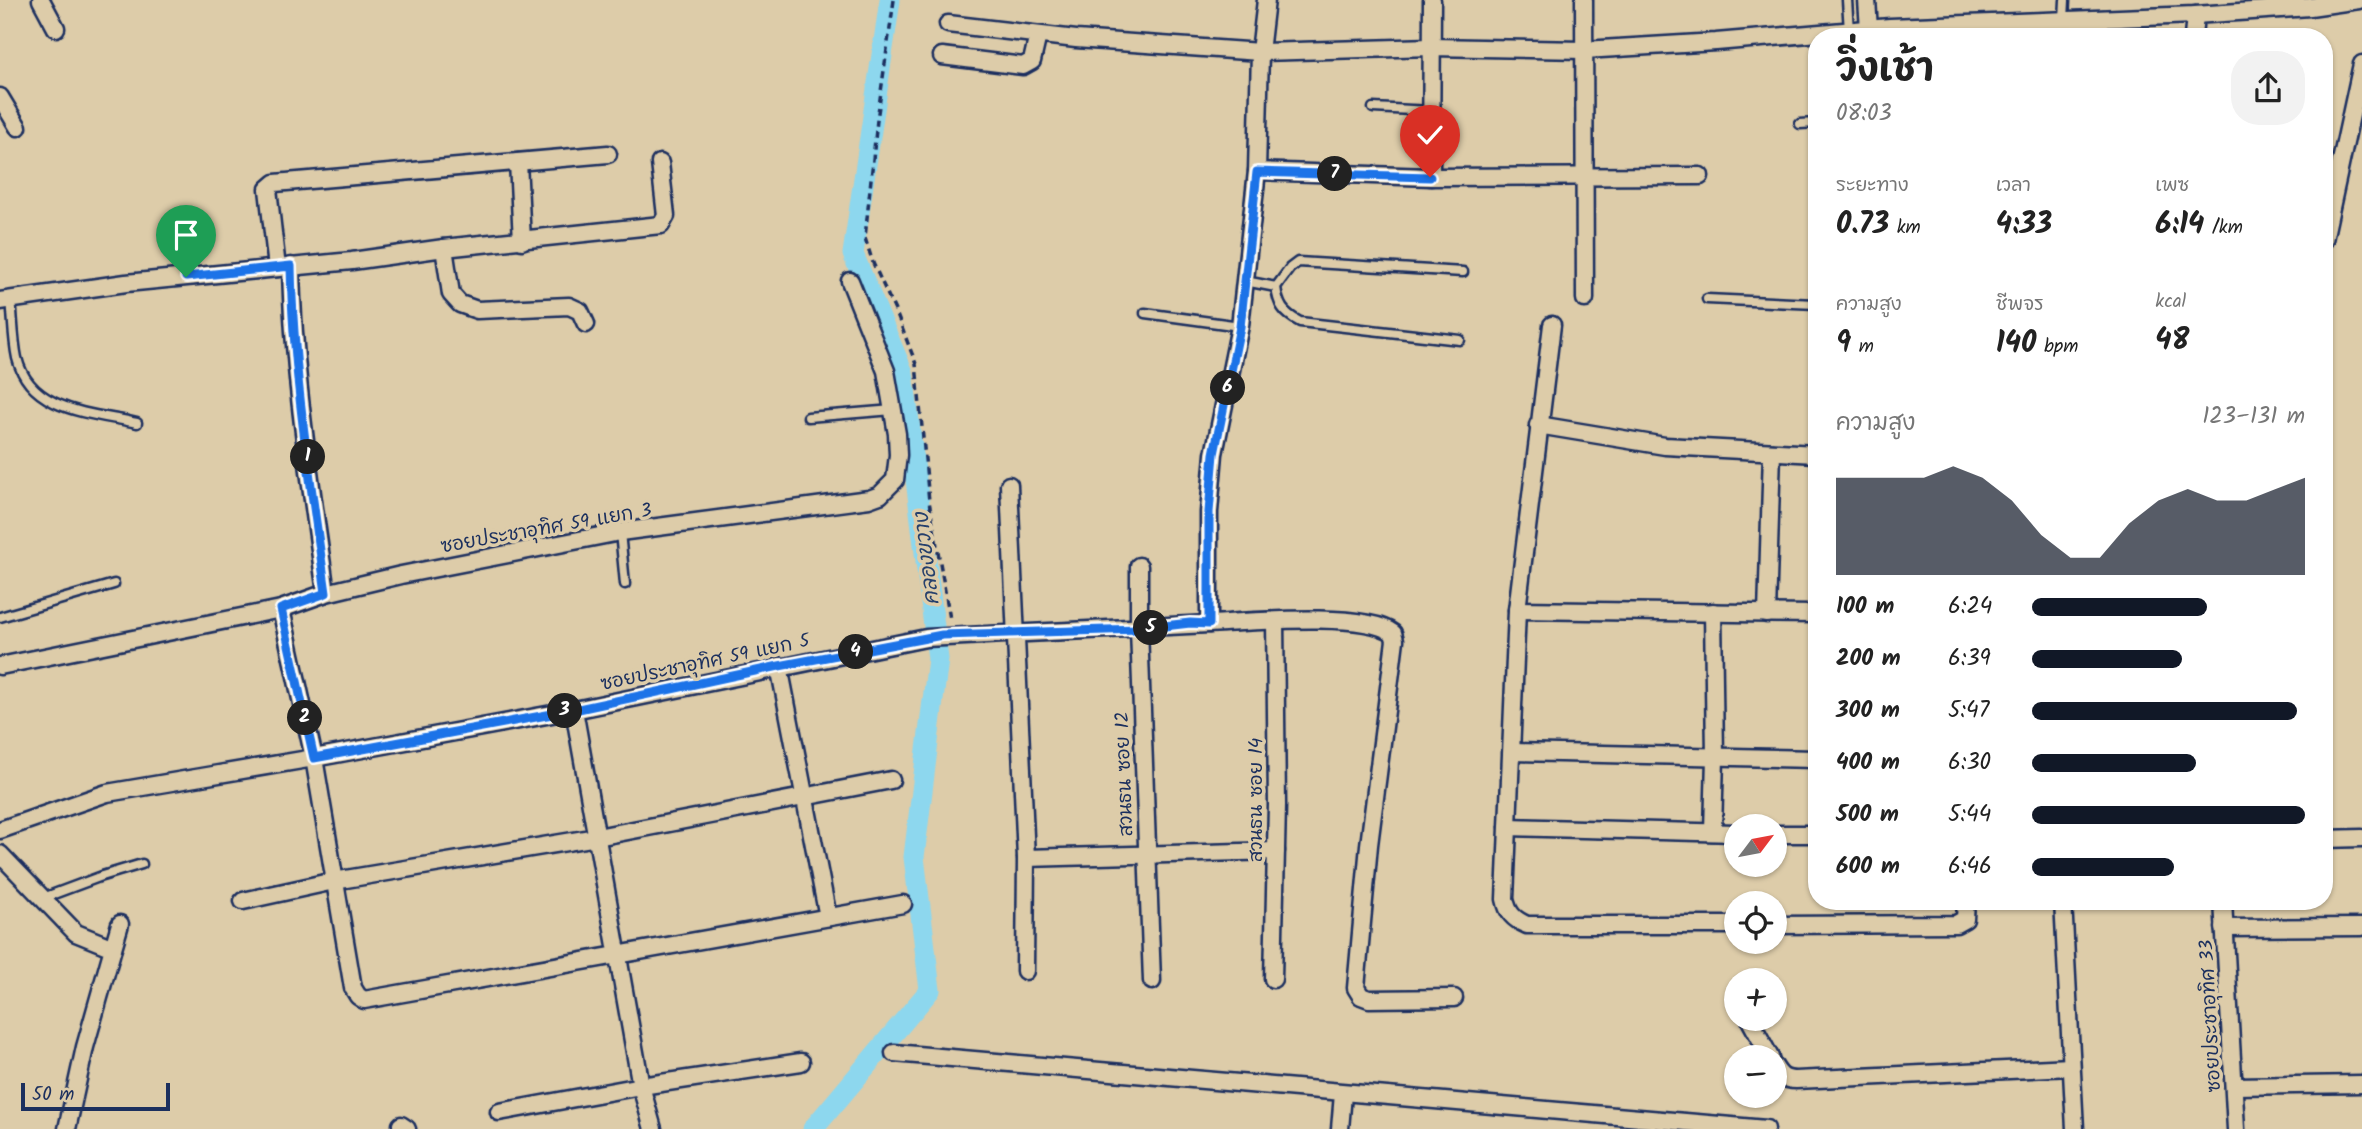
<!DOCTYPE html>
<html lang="th">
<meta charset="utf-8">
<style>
body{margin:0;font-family:Kalam,"Playpen Sans Thai",sans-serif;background:#f2f2f2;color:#222;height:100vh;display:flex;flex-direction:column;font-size:26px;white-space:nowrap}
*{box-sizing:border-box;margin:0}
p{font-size:23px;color:#767676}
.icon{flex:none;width:38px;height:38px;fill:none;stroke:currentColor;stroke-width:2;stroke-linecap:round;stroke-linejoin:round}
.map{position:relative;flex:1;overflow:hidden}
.side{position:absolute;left:1808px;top:28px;width:525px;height:882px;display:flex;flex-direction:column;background:#fff;border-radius:28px;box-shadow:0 2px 5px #0004}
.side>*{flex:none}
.needle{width:46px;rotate:58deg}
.buttons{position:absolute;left:1724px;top:814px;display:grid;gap:14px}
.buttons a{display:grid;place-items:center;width:63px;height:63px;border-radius:50%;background:#fff;box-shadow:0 2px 5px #0004;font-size:35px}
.scale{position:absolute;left:21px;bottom:18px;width:149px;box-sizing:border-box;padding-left:7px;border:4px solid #1b2f5e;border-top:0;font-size:19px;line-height:24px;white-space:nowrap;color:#1b2f5e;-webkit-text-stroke:5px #ddcca9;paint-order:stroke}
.pin{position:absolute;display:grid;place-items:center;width:60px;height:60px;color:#fff;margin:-72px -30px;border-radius:50% 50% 50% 0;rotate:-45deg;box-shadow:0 0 7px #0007}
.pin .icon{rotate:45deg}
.km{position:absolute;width:35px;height:35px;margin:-18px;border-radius:50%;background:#222;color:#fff;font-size:19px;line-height:35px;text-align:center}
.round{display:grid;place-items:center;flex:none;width:74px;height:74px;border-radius:28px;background:#f2f2f2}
.overview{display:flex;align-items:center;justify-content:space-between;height:119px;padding:0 28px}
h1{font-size:38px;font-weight:700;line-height:52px}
.stats{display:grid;grid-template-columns:repeat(3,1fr);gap:10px;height:119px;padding:7px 28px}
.stats div{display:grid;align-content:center}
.stats b{font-size:30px;font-weight:700}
.stats small{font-size:19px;font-weight:400}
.stats p{font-size:19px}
.chart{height:196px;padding:14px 28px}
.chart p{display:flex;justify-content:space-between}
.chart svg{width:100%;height:126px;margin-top:7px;fill:#111827;opacity:.7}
ul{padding:0 28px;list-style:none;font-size:23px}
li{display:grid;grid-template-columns:112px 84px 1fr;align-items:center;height:52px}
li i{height:18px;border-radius:9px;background:#111827}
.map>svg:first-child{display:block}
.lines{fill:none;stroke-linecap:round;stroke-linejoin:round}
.canal{stroke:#8dd7ee;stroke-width:21}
.service-casing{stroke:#1b2f5e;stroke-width:13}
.minor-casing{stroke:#1b2f5e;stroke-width:21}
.path{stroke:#1b2f5e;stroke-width:3.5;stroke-dasharray:7 5;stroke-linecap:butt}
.service{stroke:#ddcca9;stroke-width:8}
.minor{stroke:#ddcca9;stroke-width:16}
.route-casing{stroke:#fff;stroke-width:14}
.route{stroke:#1a73e8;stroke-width:9}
.labels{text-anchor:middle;stroke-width:7;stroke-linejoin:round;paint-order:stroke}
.street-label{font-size:19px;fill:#1b2f5e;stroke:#ddcca9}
.water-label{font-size:21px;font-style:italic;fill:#26406c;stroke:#ddcca9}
</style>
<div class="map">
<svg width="2362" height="1129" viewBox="0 0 2362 1129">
<rect width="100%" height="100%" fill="#ddcca9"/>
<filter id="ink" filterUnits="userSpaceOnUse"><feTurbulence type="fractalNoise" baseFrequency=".0143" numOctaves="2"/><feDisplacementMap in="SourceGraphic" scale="14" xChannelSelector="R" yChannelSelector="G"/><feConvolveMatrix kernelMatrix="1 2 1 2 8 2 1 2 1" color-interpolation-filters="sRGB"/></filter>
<g filter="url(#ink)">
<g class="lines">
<path class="canal" d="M 813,1129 L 930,990 L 914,857 L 938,659 L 903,373 L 853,254 L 890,0"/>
<g class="service-casing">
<g id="service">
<path d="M 1847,0 L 1849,31"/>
<path d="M 2064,20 L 2065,0"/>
<path d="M 1373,108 L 1431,111"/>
<path d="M 1800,124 L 1816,123"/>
<path d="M 1245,281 L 1276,287"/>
<path d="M 11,299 C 13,318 13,339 17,358 C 30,412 93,413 137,423"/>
<path d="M 1707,299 L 1816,304"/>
<path d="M 1145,313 L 1240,326"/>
<path d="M 1460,340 L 1300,322 C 1283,313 1278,305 1276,287 L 1290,268 L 1298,262 L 1463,272"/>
<path d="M 808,417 L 893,410"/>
<path d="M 620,532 L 625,584"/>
<path d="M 0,617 L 114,584"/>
<path d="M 43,898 L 102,876 L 142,864"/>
</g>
</g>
<g class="minor-casing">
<g id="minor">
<path d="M 41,0 L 56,28"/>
<path d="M 1584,0 L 1585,299"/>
<path d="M 1867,0 L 1869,29"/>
<path d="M 948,24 L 1076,39 L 1260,52 L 1431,47 L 1584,50 L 1716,42 L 1890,27 L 2195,15 L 2310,7 L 2359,0"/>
<path d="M 2193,37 L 2195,15"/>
<path d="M 942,56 L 1023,66 L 1032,61 L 1038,35"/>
<path d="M 0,97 L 18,127"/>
<path d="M 518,162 L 522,241"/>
<path d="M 1257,171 L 1431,177 L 1700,176"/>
<path d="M 1431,177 L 1432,0"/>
<path d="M 2324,240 L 2362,64"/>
<path d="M 444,248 L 451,294 L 460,304 L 477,310 L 569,306 L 580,311 L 586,324"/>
<path d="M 291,266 C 293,376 311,484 326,593"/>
<path d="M 277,268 L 268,189 L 275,183 L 608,154"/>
<path d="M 0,301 L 126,283 L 352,261 L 444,248 L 661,225 L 666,216 L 660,163"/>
<path d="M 1552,325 L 1517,610 L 1505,899 C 1508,913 1513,919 1527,925 L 1736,925"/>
<path d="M 1538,425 L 1665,446 L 1816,454"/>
<path d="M 1009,485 L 1026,858 L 1025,971"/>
<path d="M 1139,566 L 1139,629 L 1152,981"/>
<path d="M 281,609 L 314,758 L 353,988 L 358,996 L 364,1000 L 903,904"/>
<path d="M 1517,610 L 1816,614"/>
<path d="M 1767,614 L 1772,452"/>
<path d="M 1209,624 C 1248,622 1364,611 1393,633 L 1395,640 L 1369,845 L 1356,988 L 1361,996 L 1369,999 L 1454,998"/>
<path d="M 0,666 L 281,609 L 326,593 L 401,575 L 620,532 L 869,499 L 880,495 L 895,480 L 898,455 L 897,434 L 886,371 L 850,281"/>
<path d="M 779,666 L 828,917"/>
<path d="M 574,710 L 641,1086 L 653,1129"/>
<path d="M 1512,752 L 1816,759"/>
<path d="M 1508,827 L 1736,833"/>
<path d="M 0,830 L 107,793 L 314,758 L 574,710 L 926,638 L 1209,624 L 1209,512 L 1214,454 L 1240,326 L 1257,171 L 1260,52 L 1266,0"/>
<path d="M 1713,832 L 1715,757 L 1713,612"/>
<path d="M 1774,834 L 1816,834"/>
<path d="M 2324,839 L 2362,838"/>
<path d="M 0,854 L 76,933 L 113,948 L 85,1047 L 67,1129"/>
<path d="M 1026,858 L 1276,851"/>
<path d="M 243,901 L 334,881 L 597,837 L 891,780"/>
<path d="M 2063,901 L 2075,1129"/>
<path d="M 2223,901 L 2236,1129"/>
<path d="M 1774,925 L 1956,924 L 1965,919 L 1966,901"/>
<path d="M 2224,928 L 2362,927"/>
<path d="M 113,948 L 120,924"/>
<path d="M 1273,979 L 1277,805 L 1275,621"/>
<path d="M 1751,1022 L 1770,1057"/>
<path d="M 894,1053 L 1766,1129"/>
<path d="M 1774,1066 C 1780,1076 1784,1080 1796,1080 L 2071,1067"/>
<path d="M 2234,1086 L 2362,1084"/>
<path d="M 499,1112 L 641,1086 L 801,1062"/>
<path d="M 401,1125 L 407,1129"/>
<path d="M 1340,1129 L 1343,1094"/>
</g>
</g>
<path class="path" d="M 894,0 L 877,120 L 865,238 L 873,263 L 897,315 L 916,364 L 929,501 L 950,619"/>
<use href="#service" class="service"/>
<use href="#minor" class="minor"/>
</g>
</g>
<g class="lines" filter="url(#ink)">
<g class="route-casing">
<path id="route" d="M 186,277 L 291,266 C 293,376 311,484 326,593 L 281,609 L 314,758 L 574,710 L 779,666 L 942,635 L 1139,629 L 1190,623 L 1209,624 L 1209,512 L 1214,454 L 1240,327 L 1257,172 L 1430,177"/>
</g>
<use href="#route" class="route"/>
</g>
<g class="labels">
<g class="street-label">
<text transform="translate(546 527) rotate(-10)" y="7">ซอยประชาอุทิศ 59 แยก 3</text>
<text transform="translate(705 661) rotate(-12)" y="7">ซอยประชาอุทิศ 59 แยก 5</text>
<text transform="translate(1123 774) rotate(-92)" y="7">สวนธน ซอย 12</text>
<text transform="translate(1255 800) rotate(-90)" y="7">สวนธน ซอย 14</text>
<text transform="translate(2209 1016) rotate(-93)" y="7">ซอยประชาอุทิศ 33</text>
</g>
<g class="water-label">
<text transform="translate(926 559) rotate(-97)" y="7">คลองขวาง</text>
</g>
</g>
</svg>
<div class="buttons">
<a><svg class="needle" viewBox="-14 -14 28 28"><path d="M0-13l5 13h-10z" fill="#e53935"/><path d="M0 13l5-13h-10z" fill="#767676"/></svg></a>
<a><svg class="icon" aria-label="locate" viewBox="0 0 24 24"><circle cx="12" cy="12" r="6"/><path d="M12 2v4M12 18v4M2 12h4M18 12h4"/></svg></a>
<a>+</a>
<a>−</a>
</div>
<div class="scale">50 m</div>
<div class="pin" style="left:186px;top:277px;background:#1e9e55"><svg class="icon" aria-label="arrive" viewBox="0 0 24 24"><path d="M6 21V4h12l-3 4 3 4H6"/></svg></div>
<div class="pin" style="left:1430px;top:177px;background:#d93025"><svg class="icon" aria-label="check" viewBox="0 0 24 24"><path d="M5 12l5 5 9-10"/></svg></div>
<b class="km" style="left:308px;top:457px">1</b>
<b class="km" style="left:305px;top:718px">2</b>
<b class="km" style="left:565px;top:711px">3</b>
<b class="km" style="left:856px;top:652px">4</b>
<b class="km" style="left:1151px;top:628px">5</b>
<b class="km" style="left:1228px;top:388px">6</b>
<b class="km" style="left:1335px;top:174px">7</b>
<section class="side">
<div class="overview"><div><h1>วิ่งเช้า</h1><p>08:03</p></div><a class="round"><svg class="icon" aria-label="share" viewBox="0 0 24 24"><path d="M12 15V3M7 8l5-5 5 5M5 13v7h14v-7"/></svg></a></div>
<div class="stats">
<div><p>ระยะทาง</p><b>0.73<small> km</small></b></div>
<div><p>เวลา</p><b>4:33</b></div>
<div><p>เพซ</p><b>6:14<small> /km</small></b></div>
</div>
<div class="stats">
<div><p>ความสูง</p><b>9<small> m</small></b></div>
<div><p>ชีพจร</p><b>140<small> bpm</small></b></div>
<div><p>kcal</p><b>48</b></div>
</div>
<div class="chart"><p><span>ความสูง</span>123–131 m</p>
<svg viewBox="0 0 160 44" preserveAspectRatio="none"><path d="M0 44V10L10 10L20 10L30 10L40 6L50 10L60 18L70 30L80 38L90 38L100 26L110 18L120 14L130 18L140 18L150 14L160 10V44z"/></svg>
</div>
<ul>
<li><b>100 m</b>6:24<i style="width:64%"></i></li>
<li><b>200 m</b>6:39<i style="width:55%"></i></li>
<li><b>300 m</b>5:47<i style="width:97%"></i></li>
<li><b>400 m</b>6:30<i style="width:60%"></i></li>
<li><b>500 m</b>5:44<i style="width:100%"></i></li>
<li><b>600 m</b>6:46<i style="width:52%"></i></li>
</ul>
</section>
</div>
